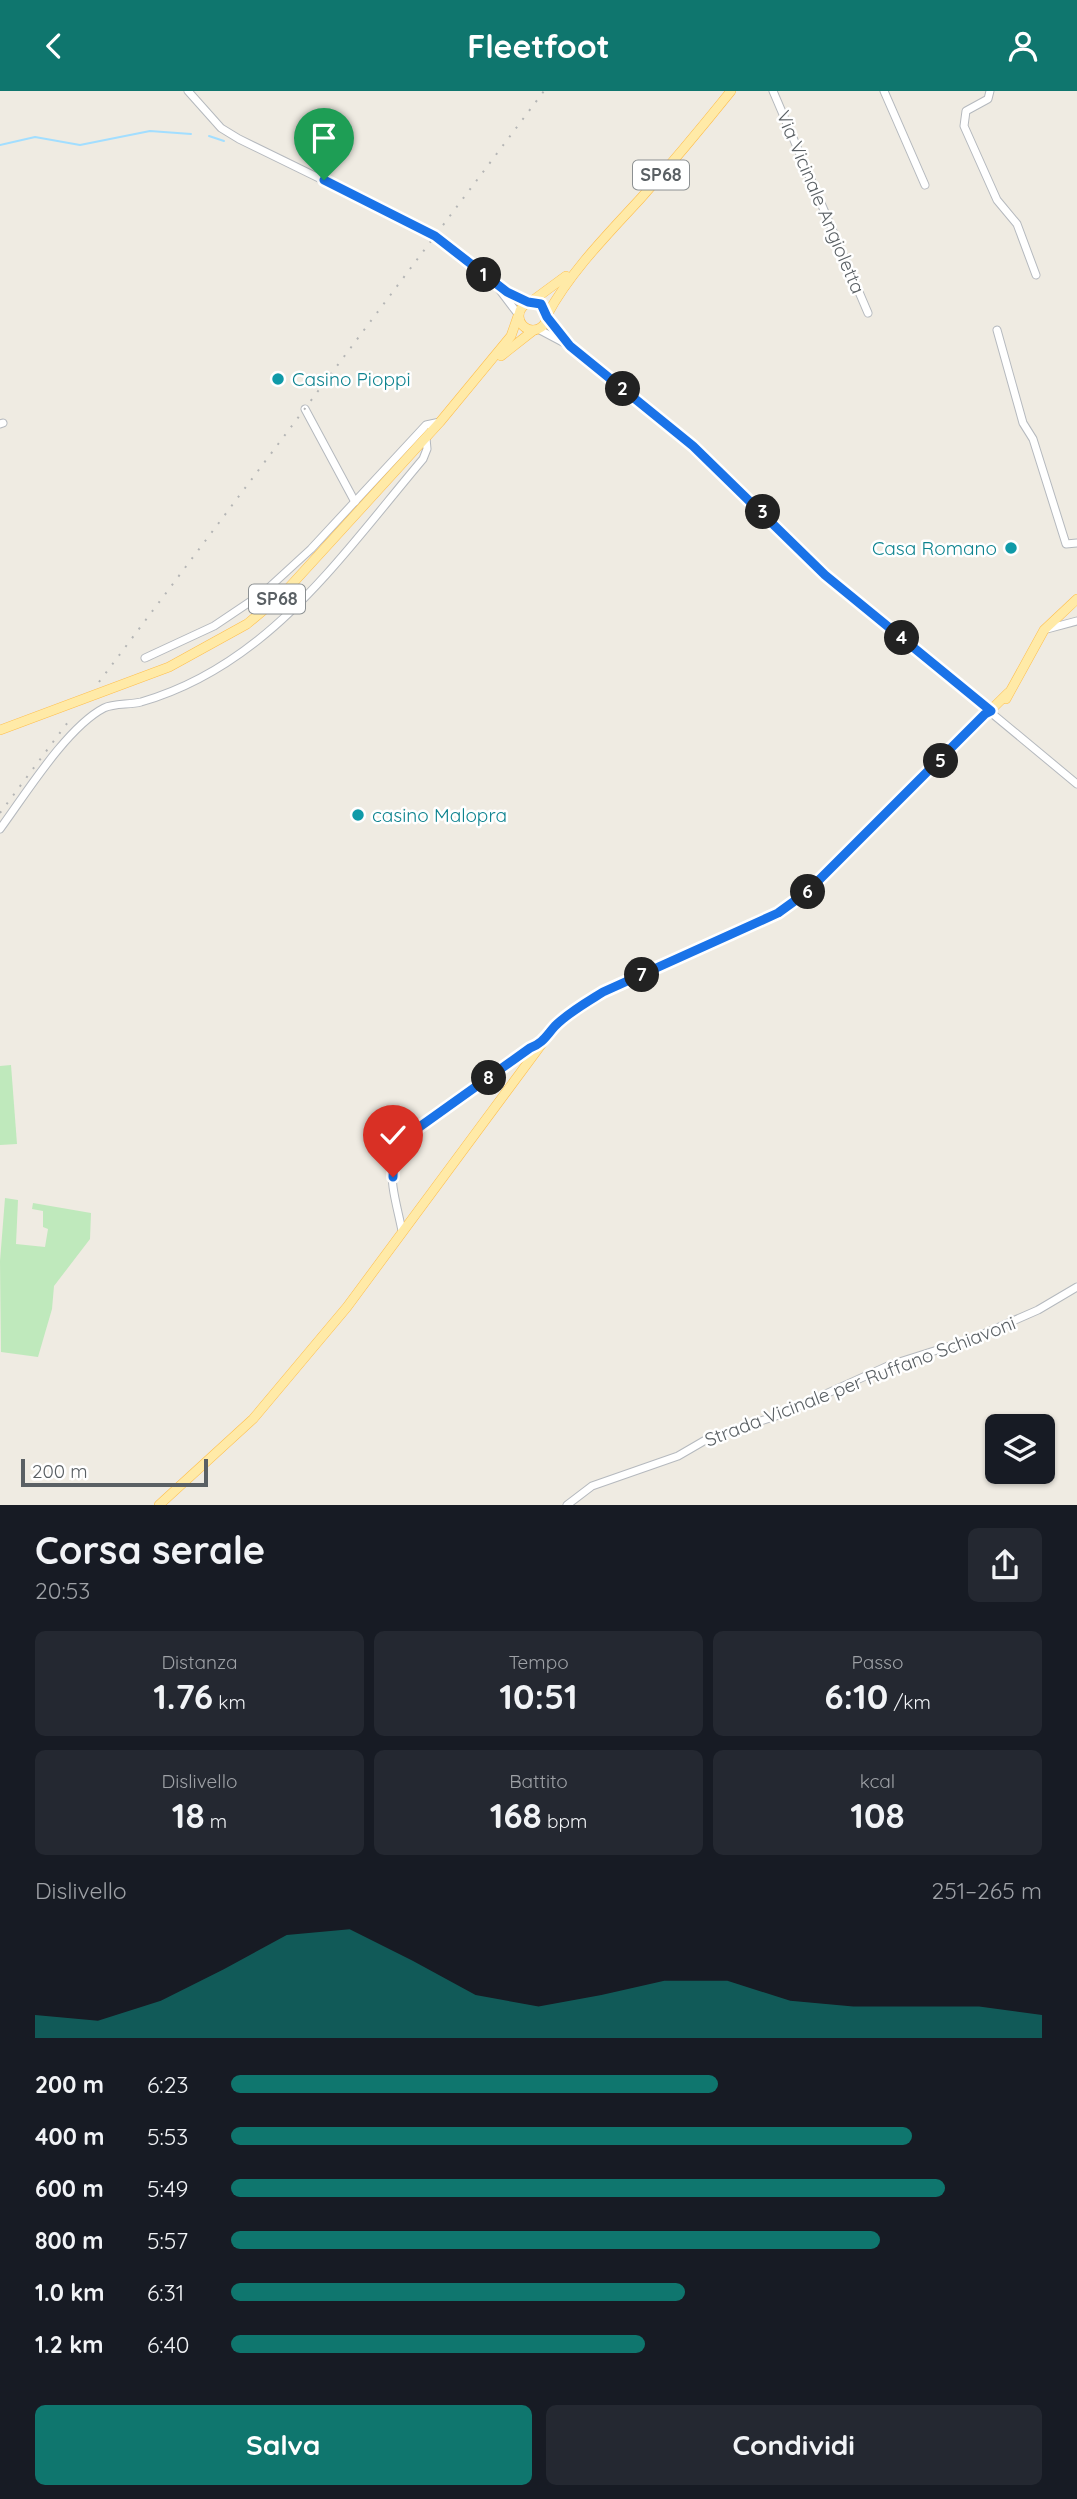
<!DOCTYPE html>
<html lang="it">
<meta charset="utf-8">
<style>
body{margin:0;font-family:Quicksand,sans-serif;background:#242831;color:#f1f3f6;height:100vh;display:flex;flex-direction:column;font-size:26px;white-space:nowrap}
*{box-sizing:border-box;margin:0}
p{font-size:23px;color:#9ea1a6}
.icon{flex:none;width:38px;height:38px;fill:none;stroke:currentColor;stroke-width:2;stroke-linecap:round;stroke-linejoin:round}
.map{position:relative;height:1414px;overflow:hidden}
.drawer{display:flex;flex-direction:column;background:#171b24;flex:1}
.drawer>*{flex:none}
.buttons{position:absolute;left:985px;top:1323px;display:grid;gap:14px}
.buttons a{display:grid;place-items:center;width:70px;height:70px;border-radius:10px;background:#171b24;box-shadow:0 2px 5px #0004;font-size:35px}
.scale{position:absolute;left:21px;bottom:18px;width:187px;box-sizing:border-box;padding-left:7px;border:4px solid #5a6064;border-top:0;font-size:19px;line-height:24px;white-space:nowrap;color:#5a6064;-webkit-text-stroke:5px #fff;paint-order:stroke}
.pin{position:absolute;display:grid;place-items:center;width:60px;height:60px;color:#fff;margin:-72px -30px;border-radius:50% 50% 50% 0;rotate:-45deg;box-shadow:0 0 7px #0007}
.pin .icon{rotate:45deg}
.km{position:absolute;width:35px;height:35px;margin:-18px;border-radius:50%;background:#222;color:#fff;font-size:19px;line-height:35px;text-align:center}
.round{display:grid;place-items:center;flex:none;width:74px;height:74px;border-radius:10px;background:#242831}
.summary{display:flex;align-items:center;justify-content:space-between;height:119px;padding:0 35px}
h1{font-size:38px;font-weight:800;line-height:52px}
.metrics{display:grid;grid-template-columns:repeat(3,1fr);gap:10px;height:119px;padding:7px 35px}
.metrics div{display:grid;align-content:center;border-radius:10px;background:#242831;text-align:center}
.metrics b{font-size:35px;font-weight:800}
.metrics small{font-size:19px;font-weight:400}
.metrics p{font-size:19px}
.chart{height:196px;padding:14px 35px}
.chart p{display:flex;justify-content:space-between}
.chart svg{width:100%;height:126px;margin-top:7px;fill:#0f766e;opacity:.7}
.primary-button{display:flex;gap:14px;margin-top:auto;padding:14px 35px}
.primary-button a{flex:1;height:80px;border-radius:10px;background:#0f766e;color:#fff;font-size:28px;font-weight:800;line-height:80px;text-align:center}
.primary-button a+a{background:#242831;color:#f1f3f6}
ul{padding:0 35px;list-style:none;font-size:23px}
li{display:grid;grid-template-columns:112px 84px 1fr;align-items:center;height:52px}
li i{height:18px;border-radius:9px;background:#0f766e}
header{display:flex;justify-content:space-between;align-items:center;height:91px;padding:0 35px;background:#0f766e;color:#fff;font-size:32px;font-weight:800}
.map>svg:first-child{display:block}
.green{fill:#bfe9bc}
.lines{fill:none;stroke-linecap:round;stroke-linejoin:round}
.stream{stroke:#a2deff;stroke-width:2}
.minor-casing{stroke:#b5b9be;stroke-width:9}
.major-casing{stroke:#ffbe4b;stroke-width:10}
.minor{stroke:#fff;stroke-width:7}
.major{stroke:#ffeaa7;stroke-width:9}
.rail{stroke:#b4b5b5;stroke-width:2;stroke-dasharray:2 9;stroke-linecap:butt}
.route-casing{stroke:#fff;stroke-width:14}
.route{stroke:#1a73e8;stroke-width:9}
.culture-dot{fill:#0f9aa8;stroke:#fff;stroke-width:2.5}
.labels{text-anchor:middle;stroke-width:5;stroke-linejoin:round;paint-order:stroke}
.shield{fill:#fff;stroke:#8c9092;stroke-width:2}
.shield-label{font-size:18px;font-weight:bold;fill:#5a6064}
.street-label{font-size:19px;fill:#5a6064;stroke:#fff}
.culture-label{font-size:19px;fill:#0d838f;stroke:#fff;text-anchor:start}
</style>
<header><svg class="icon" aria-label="back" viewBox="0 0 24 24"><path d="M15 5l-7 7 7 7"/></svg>Fleetfoot<svg class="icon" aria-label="person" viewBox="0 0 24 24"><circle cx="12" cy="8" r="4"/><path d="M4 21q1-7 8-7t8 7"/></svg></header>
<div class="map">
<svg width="1077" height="1414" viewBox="0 0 1077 1414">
<rect width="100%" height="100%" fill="#efebe2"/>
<g class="green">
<path d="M 11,974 L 17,1053 L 0,1054 L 0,975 Z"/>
<path d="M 5,1107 L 18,1109 L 16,1153 L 45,1156 L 48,1138 L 43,1136 L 43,1120 L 32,1118 L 33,1112 L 91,1122 L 90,1148 L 54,1195 L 52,1218 L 38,1266 L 1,1261 L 0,1170 Z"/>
</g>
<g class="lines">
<g class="stream">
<path d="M 209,45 L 224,50"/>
<path d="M 0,54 L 35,46 L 80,54 L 150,40 L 191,43"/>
</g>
<g class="minor-casing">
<g id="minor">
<path d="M 188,0 L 221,37 L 239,48 L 413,133 C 454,156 485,193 528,211"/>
<path d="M 773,0 L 868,222"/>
<path d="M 884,0 L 925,94"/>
<path d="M 990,0 L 988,8 L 966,20 L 964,35 L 997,109 L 1017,133 L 1036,184"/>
<path d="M 499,198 L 518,223"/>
<path d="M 547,226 L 565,249"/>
<path d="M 538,238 L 570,255 L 693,355 L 825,484 L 1077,693"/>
<path d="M 997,239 L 1023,332 L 1033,348 L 1066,453 L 1077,452"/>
<path d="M 305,318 L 355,411"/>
<path d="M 0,333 L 3,332"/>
<path d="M 1047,538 L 1077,530"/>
<path d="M 145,567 L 214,535 L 263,502 L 311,458 L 426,334 L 440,331"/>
<path d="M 0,738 C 25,704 67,636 104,617 C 114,612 129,614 141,611 C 183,599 224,576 258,549 C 319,501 373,427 423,368 L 427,358 L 426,347"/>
<path d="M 402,1140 C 398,1118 389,1092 393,1070 C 399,1040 501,978 530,957 L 542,952"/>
<path d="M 567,1414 L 592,1395 L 678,1365 L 709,1347 L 779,1324 L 890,1274 L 972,1248 L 1038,1219 L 1077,1196"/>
</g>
</g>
<g class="major-casing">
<g id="major">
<path d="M 532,210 L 566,185"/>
<circle cx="533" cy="225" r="14"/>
<path d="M 547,224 C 571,180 607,144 641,107 C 672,72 702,36 731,0"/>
<path d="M 501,265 L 534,239"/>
<path d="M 1006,608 L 1044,539 L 1077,508"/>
<path d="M 0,639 L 169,576 L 247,533 L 283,503 L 440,331 L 511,245 L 518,225"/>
<path d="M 159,1414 L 253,1328 L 347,1216 L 555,935 L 603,901 L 778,822 L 807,801 L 1008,602"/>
</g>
</g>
<use href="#minor" class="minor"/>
<use href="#major" class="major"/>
<g class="rail">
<path d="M 99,591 L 544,0"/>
<path d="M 0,722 L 71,627"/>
</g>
</g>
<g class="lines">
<g class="route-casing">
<path id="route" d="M 324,89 L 435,145 L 507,201 L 528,211 L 541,213 L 547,226 L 570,255 L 693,355 L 825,484 L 991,620 L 985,623 L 807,801 L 778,822 L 603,901 C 587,911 569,921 555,935 C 546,945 543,952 530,957 L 411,1042 C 398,1056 393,1067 393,1086"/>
</g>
<use href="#route" class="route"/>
</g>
<g class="culture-dot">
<circle cx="278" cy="288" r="7"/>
<circle cx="1011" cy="457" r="7"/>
<circle cx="358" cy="724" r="7"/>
</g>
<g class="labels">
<g class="shield">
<rect x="633" y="69.5" width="56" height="29" rx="5"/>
<rect x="249" y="493.5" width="56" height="29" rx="5"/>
</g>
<g class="shield-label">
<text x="661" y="90">SP68</text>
<text x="277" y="514">SP68</text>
</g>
<g class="street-label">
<text transform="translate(821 111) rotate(67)" y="7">Via Vicinale Angioletta</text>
<text transform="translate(860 1290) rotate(-21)" y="7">Strada Vicinale per Ruffano Schiavoni</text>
</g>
<g class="culture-label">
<text x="292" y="295">Casino Pioppi</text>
<text x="997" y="464" text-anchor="end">Casa Romano</text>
<text x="372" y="731">casino Malopra</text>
</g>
</g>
</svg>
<div class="buttons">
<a><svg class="icon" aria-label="layers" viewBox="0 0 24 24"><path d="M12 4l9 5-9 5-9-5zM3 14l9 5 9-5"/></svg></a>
</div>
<div class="scale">200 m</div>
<div class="pin" style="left:324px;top:89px;background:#1e9e55"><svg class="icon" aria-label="arrive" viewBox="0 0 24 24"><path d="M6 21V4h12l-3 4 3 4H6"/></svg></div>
<div class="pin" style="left:393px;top:1086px;background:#d93025"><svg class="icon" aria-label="check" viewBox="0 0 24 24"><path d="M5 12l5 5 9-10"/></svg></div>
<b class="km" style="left:484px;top:184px">1</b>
<b class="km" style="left:623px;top:298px">2</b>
<b class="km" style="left:763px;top:421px">3</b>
<b class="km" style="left:902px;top:547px">4</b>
<b class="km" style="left:941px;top:670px">5</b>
<b class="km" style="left:808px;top:801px">6</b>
<b class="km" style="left:642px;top:884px">7</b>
<b class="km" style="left:489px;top:987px">8</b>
</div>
<section class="drawer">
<div class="summary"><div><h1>Corsa serale</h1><p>20:53</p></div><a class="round"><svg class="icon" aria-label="share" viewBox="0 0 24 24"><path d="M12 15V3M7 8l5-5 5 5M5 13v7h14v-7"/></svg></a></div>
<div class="metrics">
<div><p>Distanza</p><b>1.76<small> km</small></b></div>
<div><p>Tempo</p><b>10:51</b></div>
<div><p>Passo</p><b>6:10<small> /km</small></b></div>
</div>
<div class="metrics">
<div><p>Dislivello</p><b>18<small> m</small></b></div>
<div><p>Battito</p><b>168<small> bpm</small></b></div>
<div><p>kcal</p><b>108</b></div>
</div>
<div class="chart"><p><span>Dislivello</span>251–265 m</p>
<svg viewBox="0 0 160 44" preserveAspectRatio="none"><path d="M0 44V36L10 38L20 31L30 20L40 8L50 6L60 17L70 29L80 33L90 29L100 24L110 24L120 31L130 33L140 33L150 33L160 36V44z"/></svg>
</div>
<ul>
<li><b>200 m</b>6:23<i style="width:60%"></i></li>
<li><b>400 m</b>5:53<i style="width:84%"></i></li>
<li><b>600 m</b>5:49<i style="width:88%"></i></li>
<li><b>800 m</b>5:57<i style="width:80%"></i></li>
<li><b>1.0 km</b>6:31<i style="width:56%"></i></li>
<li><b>1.2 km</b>6:40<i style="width:51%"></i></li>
</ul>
<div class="primary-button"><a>Salva</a><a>Condividi</a></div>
</section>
